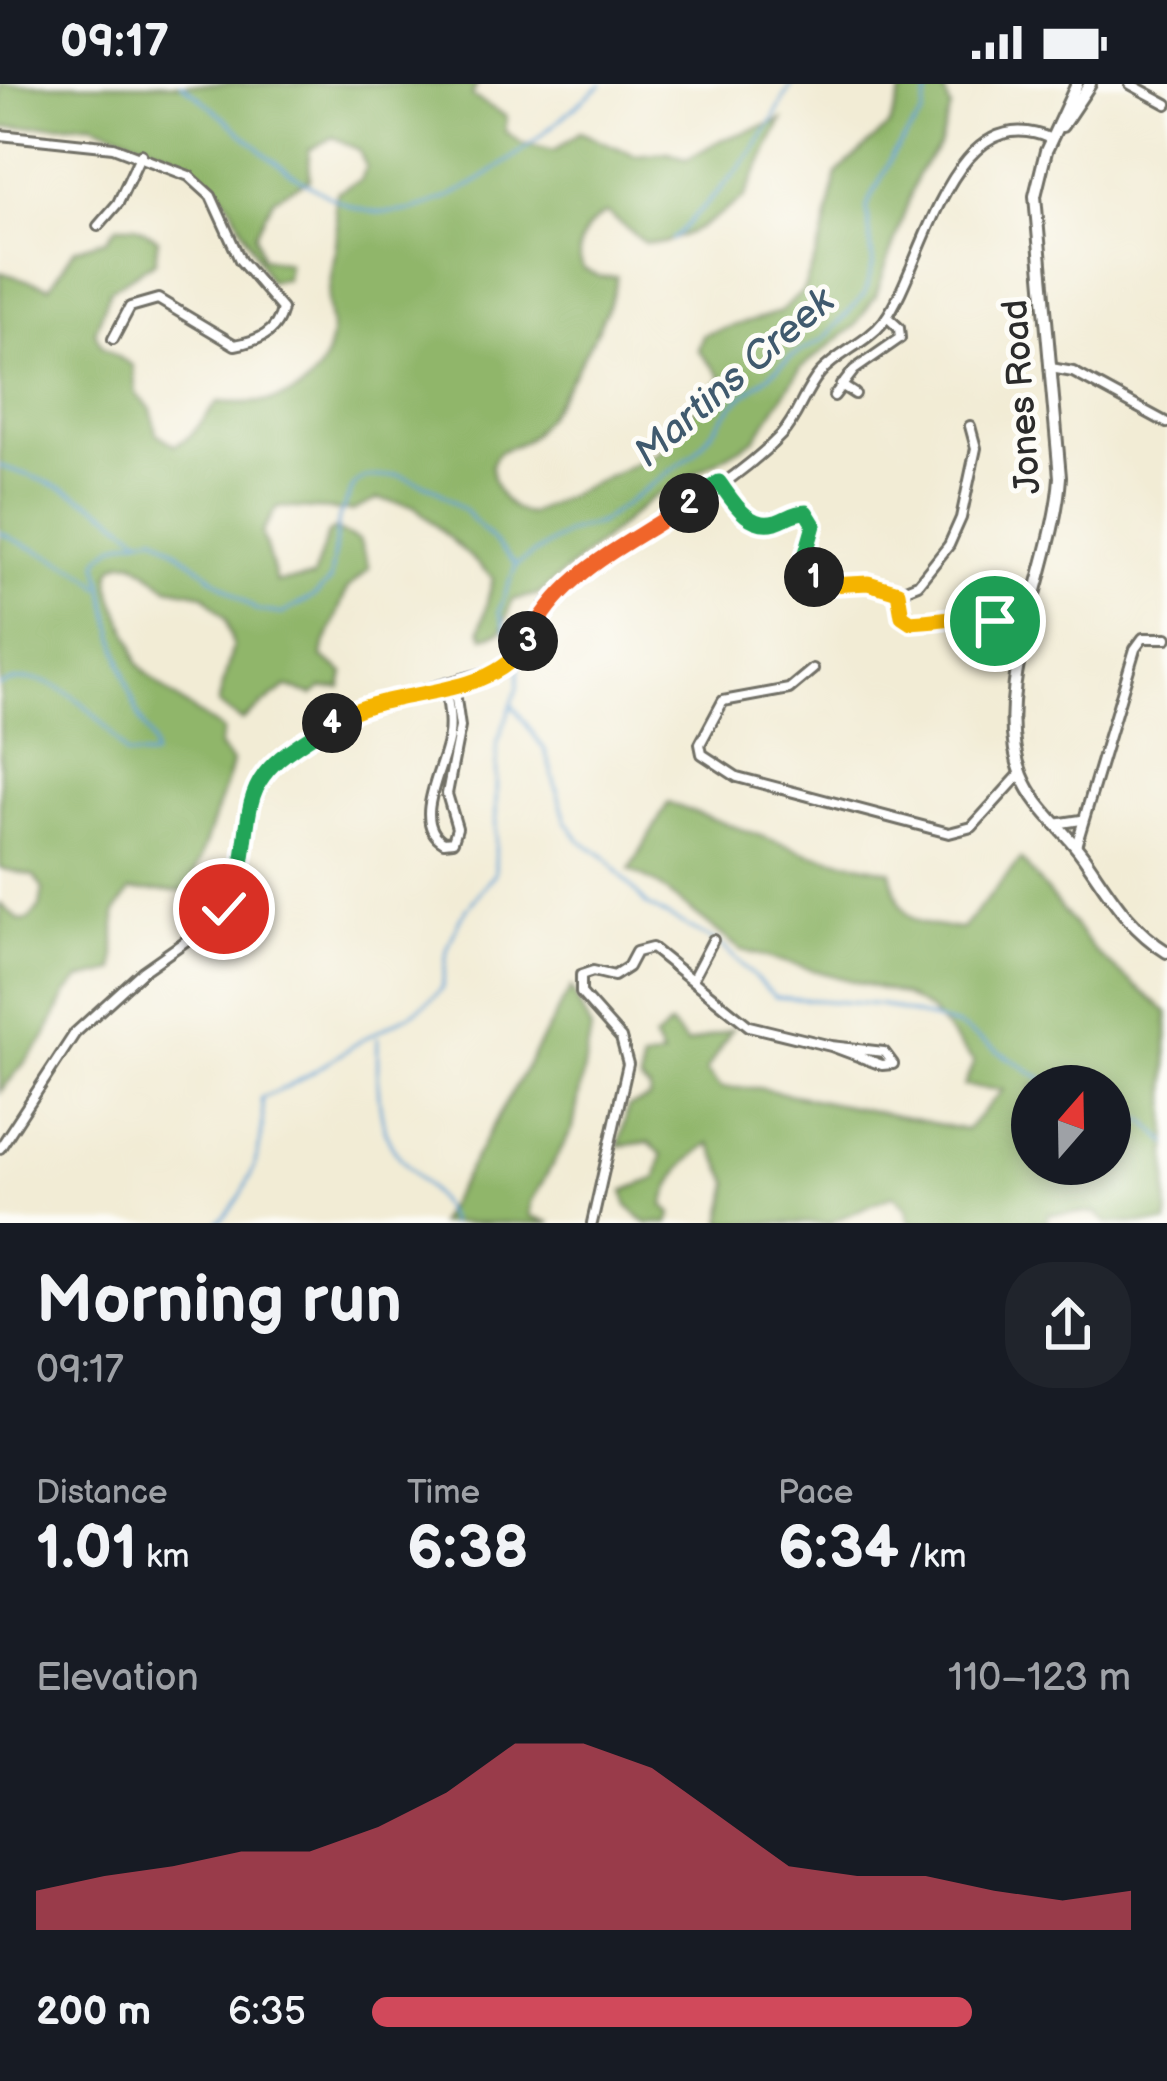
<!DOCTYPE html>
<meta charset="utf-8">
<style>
body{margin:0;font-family:"Balsamiq Sans",sans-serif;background:#20242c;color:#f1f3f6;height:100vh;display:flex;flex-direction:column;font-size:45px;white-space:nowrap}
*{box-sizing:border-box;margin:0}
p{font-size:39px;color:#9ea1a6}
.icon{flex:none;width:66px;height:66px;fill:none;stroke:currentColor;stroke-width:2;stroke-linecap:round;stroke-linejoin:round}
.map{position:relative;height:1139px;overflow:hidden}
.side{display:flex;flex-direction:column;background:#171b24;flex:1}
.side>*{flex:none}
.needle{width:78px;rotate:20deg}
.fabs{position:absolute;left:1011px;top:981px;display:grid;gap:24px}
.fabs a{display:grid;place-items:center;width:120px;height:120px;border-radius:50%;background:#171b24;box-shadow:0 6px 18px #0003;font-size:60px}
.pin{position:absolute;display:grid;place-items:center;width:102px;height:102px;color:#fff;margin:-51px;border:6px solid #fff;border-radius:50%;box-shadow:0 3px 12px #0007}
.km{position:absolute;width:60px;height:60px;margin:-30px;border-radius:50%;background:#222;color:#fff;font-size:33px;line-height:60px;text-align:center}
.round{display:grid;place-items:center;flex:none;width:126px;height:126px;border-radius:48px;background:#20242c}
.summary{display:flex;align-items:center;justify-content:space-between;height:204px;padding:0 36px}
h1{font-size:66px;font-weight:600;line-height:90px}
.stats{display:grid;grid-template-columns:repeat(3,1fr);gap:18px;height:204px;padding:12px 36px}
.stats div{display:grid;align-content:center}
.stats b{font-size:60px;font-weight:600}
.stats small{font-size:33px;font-weight:400}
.stats p{font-size:33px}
.chart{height:336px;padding:24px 36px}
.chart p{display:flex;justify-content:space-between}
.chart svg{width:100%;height:216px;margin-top:12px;fill:#d1495b;opacity:.7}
ul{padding:0 36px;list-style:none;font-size:39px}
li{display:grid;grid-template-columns:192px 144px 1fr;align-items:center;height:90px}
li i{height:30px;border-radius:15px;background:#d1495b}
.status{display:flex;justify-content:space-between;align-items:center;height:84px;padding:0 60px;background:#171b24;direction:ltr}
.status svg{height:33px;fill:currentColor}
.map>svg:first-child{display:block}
.forest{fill:#90b66b;stroke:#5e704b;stroke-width:3;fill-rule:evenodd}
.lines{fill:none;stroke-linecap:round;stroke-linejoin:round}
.stream{stroke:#60a0d3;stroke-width:3}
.minor-casing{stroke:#716f66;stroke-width:14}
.major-casing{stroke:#716f66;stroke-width:16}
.minor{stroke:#fff;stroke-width:8}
.major{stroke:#fff;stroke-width:10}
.split-1-casing{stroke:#fff;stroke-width:24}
.split-2-casing{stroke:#fff;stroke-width:24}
.split-3-casing{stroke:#fff;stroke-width:24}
.split-4-casing{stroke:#fff;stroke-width:24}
.split-5-casing{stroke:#fff;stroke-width:24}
.split-1{stroke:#f5b400;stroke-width:15}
.split-2{stroke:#22a559;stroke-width:15}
.split-3{stroke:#f0652b;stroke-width:15}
.split-4{stroke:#f5b400;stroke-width:15}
.split-5{stroke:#22a559;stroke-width:15}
.labels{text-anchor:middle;stroke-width:10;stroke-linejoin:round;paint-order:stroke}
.street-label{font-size:36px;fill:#2b2b2b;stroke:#fdfcf7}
.water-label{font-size:39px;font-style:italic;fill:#405a6e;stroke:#fdfcf7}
</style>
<div class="status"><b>09:17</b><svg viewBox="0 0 49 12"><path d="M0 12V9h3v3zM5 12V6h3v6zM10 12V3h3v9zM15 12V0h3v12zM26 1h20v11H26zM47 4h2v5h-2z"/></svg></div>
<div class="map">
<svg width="1167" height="1139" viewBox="0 0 1167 1139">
<rect width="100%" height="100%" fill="#fdfcf7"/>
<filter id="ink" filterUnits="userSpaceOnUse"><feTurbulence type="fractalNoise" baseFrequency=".00833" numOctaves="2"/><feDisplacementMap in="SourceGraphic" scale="24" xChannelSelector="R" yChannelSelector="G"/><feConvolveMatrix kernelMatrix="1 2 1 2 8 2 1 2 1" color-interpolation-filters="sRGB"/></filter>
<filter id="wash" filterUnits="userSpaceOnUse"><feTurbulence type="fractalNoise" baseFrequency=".004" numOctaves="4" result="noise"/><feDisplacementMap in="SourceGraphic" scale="48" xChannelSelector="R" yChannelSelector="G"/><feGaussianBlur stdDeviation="2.7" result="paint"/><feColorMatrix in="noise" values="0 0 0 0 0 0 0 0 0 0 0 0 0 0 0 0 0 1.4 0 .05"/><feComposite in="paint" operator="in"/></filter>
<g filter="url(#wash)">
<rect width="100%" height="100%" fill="#f2ecd5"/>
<g class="forest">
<path d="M 0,0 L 477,0 L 472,12 L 507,33 L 505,47 L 521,59 L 554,67 L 580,48 L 635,71 L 669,68 L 687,75 L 721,56 L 782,36 L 744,114 L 699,145 L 664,159 L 645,159 L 607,129 C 586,140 573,161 582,184 L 600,193 L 617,193 C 615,223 550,337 527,355 C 512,366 498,361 491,381 C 492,403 505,426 529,430 L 659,368 L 722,293 L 698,266 L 703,251 L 780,228 L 803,207 L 822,157 L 837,89 L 890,41 L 905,0 L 941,0 L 951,24 L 939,62 L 918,89 L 876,211 L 855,242 L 801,284 L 755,355 L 652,414 L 539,510 L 512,516 L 501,548 L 484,553 L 480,546 L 493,494 L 414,422 L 378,415 L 352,427 L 277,423 L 262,449 L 276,498 L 313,494 L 328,449 L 334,446 L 359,456 L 369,484 L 347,505 L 323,566 L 322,573 L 344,589 L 341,604 L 321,604 L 313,611 L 286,603 L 242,637 L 218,620 L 233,562 L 226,535 L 204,510 L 168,503 L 135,478 C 83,471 127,542 133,559 C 136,569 134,575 142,584 C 166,610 195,627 223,647 L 219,663 L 232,678 L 230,687 L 189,807 L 130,807 L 115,829 L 115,887 L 80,895 L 67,909 L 45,954 L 0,1008 L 0,820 L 20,837 L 28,836 L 40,823 L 43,805 L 34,792 L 0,784 L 0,188 L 50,203 L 75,165 L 107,155 L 117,142 L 135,142 L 158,155 L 155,177 L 110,206 L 95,248 L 102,263 L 133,282 L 136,310 L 151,325 L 156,349 L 175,361 L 189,353 L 218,318 C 274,323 322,314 331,252 C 332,240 327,227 328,215 C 330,190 338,165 337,142 C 336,126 331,122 338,107 L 360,96 L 366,83 L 359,66 L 333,53 L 309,66 L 310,95 L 274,114 L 255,150 L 262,174 L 288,179 L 286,195 L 269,197 L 232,123 L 209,94 L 176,71 L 92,39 L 0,44 Z"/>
<path d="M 668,719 L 811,770 L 891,787 C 902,839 912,841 962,845 L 1021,775 L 1097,870 L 1167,928 L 1167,1139 L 1107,1139 L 1096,1129 L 1048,1130 L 1047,1139 L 910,1139 L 907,1124 L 893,1111 L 829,1139 L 722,1139 L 730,1099 L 710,1059 C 685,1077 672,1091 664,1121 L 672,1130 L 669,1139 L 647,1139 L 627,1122 L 624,1107 L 657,1094 L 662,1071 L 649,1058 L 619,1062 L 628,1023 L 649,1015 L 650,1006 L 640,998 L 642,977 L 662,972 L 654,956 L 670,941 L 687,960 L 732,945 L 706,987 L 721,1004 L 758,1004 L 966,1046 L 1003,1006 L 964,1002 L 974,978 L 929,926 L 903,911 L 741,866 L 656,799 L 630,786 ZM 1032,1002 L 1110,1002 L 1110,1080 L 1032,1080 Z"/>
<path d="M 571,904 L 591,946 L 573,1044 L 531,1118 L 530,1132 L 551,1139 L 438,1139 Z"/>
</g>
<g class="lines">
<g class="stream">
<path d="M 181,0 C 223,28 258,69 297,93 C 317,106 348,125 373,128 C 452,138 544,48 602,0"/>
<path d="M 672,156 C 723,104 761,68 791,0"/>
<path d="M 0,382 C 52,398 100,417 140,454"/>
<path d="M 0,448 C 25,465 84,480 100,503"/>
<path d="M 512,564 L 499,527 L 516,481 L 568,448 L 601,438 L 695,369 L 734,320 L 791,273 L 824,255 L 864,211 L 873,181 L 867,123 L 893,70 L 923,31 L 929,0"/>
<path d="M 0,602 C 50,577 101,631 126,671 L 153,673 C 156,655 144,646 138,630 C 119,581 109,527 98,477 C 111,457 134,455 156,451 L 256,526 L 282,530 L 316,511 L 330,497 L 339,433 L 355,400 L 364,394 L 398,391 L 434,404 L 464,426 L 516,481"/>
<path d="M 513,622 L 545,666 L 566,737 L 580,756 L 605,773 L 647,821 L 720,860 L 775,913 L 882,921 L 960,943 L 1054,1002"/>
<path d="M 378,954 C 377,985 376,1039 394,1065 C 415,1096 433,1099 450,1139"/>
<path d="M 1110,1024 L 1145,1037 L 1167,1059"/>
<path d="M 217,1139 C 250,1113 268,1055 261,1014 C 299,1000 329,977 362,956 C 390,939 419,931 442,904 L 447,866 L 460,834 L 495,789 L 497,660 L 518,603 L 519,576"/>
</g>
</g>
</g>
<g filter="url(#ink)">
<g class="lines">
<g class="minor-casing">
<g id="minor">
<path d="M 1130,0 L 1167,20"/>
<path d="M 0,51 L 113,63 L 189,92 L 211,112 L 240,176 L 282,225 C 277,250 257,257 235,261 L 158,215 L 130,223 L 113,255"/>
<path d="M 98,142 L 118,119 L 141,70"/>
<path d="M 1051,284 L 1073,288 L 1167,339"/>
<path d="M 841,301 L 855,310"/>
<path d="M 834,312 L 854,286 L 900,254 L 899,244 L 887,233"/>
<path d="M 719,398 C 751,441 751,442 801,427 L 811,431 L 814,441 L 804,476 L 821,498 L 840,503 L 868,499 L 898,508 L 918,500 L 949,461 L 961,434 L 976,364 L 970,342"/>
<path d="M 898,508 L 906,535 L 957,537"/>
<path d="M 975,527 L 988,528 L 995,537 L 985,557 L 972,556 L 957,537 Z"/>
<path d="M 813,585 L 789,605 L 723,617 L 700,660 L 702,670 L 737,693 L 949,749 L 972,743 L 1021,689"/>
<path d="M 445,603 C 448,619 451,635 449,651 C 446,681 409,738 444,758 L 453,757 L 457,744 L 447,710 L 460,643 L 454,601"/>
<path d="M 1055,740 L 1081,736"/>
<path d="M 1076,762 L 1135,565 L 1143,554 L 1167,554"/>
<path d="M 693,894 L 713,856"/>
<path d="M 0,1064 L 75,949 L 143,887 L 207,842 L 231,815 L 245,779 L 254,712 L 273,681 L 361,623 L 506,583 L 526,561 L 547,519 L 569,498 C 637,450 723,411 781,351 C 798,333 804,307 820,289 C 839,268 867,259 884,237 C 925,181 951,10 1051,55"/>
<path d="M 592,1139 L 628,980 L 621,954 L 581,909 L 581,891 L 593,887 L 614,892 L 628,883 L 636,868 L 652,864 L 749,942 L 831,962 L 884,968 L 893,980 L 882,981 L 831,962"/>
</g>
</g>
<g class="major-casing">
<g id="major">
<path d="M 1077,0 L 1046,67 L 1035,112 L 1060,393 C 1054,485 988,605 1022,691 C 1035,724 1063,744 1083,772 C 1109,809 1127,843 1167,868"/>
<path d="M 1062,42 L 1090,0"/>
</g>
</g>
<use href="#minor" class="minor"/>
<use href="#major" class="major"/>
</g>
</g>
<g class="lines" filter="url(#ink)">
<g class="split-1-casing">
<path id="split-1" d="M 814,493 L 830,501 L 868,499 L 898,508 L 902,532 L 911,538 C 936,536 956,535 979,526 L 995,537"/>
</g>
<g class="split-2-casing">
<path id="split-2" d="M 689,419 L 719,398 C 733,417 748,446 776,438 C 788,434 793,428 806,428 L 814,441 L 804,476 L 814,493"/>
</g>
<g class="split-3-casing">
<path id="split-3" d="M 528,557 C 564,484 625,464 689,419"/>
</g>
<g class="split-4-casing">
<path id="split-4" d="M 332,639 C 389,599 488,621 528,557"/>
</g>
<g class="split-5-casing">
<path id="split-5" d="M 224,825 C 255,782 237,726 264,691 C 280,669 310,654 332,639"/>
</g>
<use href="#split-1" class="split-1"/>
<use href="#split-2" class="split-2"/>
<use href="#split-3" class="split-3"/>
<use href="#split-4" class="split-4"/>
<use href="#split-5" class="split-5"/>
</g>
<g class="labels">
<g class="street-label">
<text transform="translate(1020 313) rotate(-94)" y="13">Jones Road</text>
</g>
<g class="water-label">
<text transform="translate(733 292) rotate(-41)" y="14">Martins Creek</text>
</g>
</g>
</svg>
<div class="fabs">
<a><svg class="needle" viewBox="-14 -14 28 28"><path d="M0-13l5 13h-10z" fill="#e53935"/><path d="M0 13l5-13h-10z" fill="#9ea1a6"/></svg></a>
</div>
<div class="pin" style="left:995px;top:537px;background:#1e9e55"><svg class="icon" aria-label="arrive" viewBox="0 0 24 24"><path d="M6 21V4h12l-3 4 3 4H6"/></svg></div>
<div class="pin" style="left:224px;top:825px;background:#d93025"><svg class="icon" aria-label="check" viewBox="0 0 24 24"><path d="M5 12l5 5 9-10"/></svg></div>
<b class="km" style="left:814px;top:493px">1</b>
<b class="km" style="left:689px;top:419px">2</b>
<b class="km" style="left:528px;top:557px">3</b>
<b class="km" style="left:332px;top:639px">4</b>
</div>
<section class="side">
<div class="summary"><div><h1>Morning run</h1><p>09:17</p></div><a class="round"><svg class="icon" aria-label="share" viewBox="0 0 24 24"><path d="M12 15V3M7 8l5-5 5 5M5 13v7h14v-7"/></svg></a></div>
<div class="stats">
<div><p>Distance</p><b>1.01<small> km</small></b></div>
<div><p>Time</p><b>6:38</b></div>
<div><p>Pace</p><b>6:34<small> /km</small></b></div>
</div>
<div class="chart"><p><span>Elevation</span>110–123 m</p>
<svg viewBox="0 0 160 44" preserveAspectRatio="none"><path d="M0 44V36L10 33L20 31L30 28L40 28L50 23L60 16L70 6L80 6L90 11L100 21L110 31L120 33L130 33L140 36L150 38L160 36V44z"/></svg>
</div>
<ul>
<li><b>200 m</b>6:35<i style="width:79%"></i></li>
</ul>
</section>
